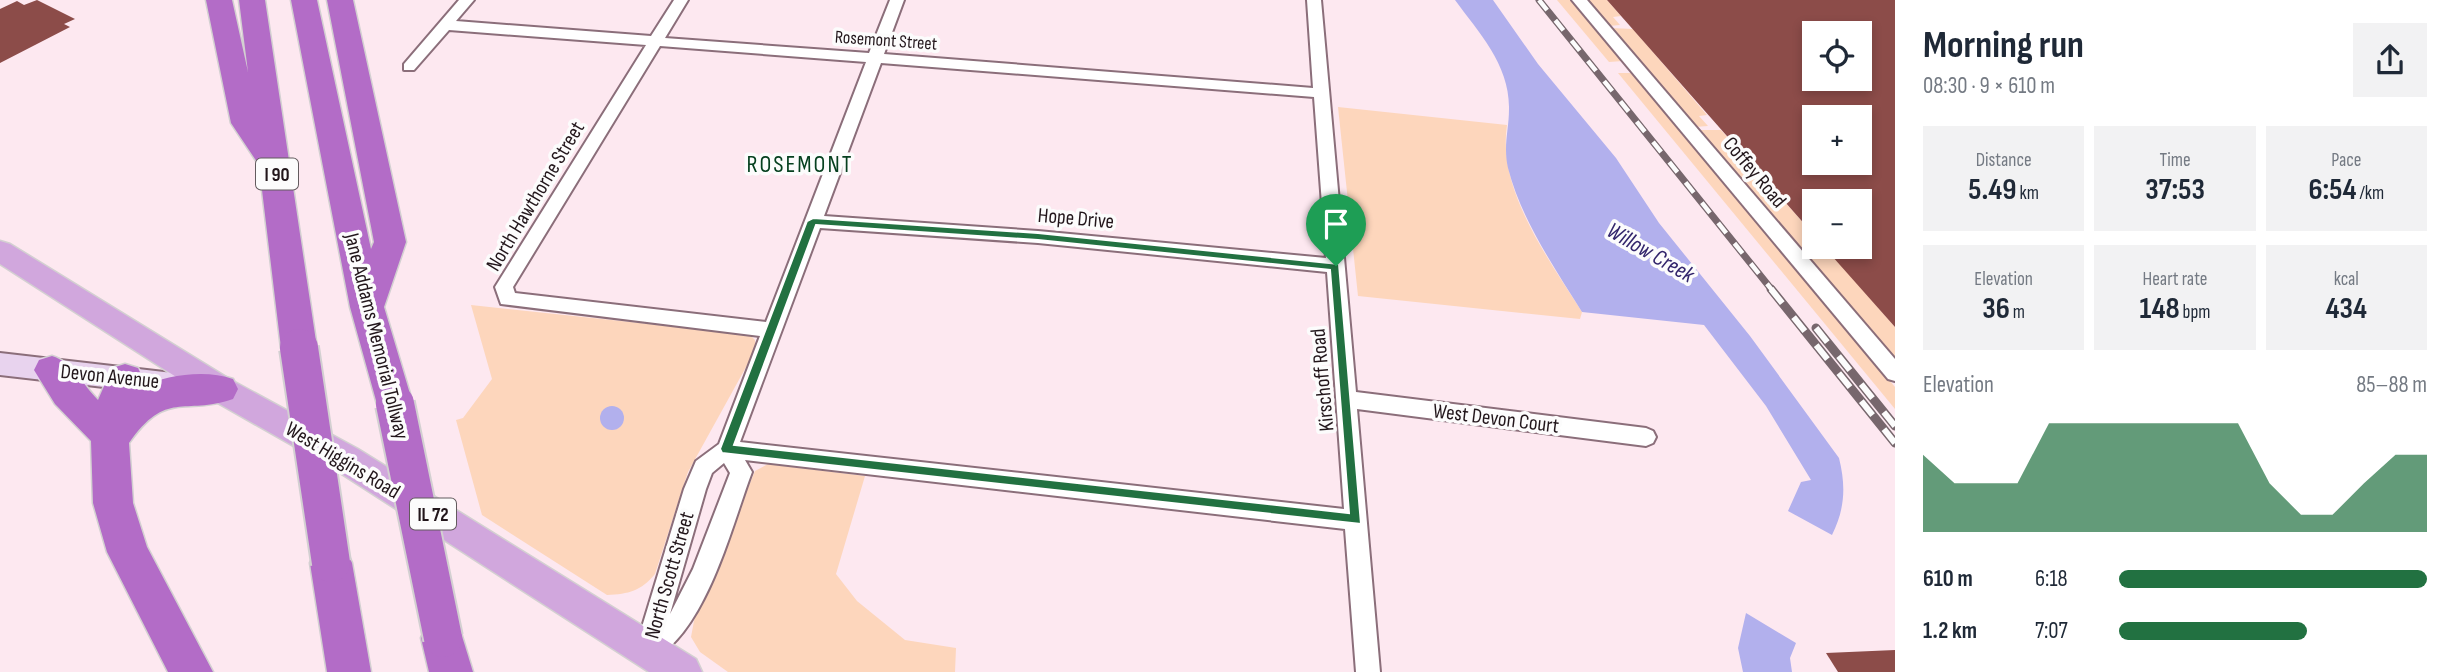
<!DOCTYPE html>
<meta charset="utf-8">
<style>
body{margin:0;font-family:"Sofia Sans Condensed",sans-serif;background:#f2f2f3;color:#1f2937;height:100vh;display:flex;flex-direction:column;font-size:26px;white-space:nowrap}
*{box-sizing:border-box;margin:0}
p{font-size:23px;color:#747a83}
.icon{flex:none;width:38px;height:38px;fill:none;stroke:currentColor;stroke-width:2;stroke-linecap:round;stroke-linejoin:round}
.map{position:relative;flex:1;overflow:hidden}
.panel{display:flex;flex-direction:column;background:#fff;width:560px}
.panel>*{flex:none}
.controls{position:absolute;left:1802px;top:21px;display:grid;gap:14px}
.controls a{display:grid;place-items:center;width:70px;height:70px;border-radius:0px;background:#fff;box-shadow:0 4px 10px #0003;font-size:35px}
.pin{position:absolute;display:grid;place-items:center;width:60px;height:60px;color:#fff;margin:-72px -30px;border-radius:50% 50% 50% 0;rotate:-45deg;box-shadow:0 0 7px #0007}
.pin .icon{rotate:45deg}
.round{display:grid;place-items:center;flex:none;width:74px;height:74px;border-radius:0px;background:#f2f2f3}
.head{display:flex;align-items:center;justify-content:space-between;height:119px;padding:0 28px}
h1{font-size:38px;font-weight:700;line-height:52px}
.stats{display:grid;grid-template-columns:repeat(3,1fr);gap:10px;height:119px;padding:7px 28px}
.stats div{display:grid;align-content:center;border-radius:0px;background:#f2f2f3;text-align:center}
.stats b{font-size:30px;font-weight:700}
.stats small{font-size:19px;font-weight:400}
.stats p{font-size:19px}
.chart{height:196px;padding:14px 28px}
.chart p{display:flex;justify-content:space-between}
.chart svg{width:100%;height:126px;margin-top:7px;fill:#227141;opacity:.7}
ul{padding:0 28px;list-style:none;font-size:23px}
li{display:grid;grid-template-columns:112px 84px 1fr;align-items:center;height:52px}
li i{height:18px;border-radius:9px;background:#227141}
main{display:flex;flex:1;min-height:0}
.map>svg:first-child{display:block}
.green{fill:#fdd6bc}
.water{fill:#b2b0ed}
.building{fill:#8c4c49;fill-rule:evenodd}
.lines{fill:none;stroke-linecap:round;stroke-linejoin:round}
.minor-casing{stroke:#8b6e7a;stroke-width:4}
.secondary-casing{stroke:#8b6e7a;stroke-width:4}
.primary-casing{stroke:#d3d0d1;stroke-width:3}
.motorway-casing{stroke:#d3d0d1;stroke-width:3}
.minor{fill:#fff;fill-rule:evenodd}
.secondary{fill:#e8d3ee;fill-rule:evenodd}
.primary{fill:#d1a7dd;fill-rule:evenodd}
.motorway{fill:#b36cc7;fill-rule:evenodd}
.rail-far1-casing{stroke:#77676d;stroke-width:7}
.rail-casing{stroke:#77676d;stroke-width:9}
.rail-far1{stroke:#fcfcfc;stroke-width:4.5;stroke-dasharray:13;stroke-linecap:butt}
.rail{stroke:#fcfcfc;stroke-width:6;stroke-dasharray:18;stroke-linecap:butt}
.motorway-bridge-casing{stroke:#d3d0d1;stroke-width:42;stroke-linecap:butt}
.motorway-bridge{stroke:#b36cc7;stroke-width:38}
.route{fill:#227141;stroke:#fff;stroke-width:2;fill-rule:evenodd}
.labels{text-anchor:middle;stroke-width:7;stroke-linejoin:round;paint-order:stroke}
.far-street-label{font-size:18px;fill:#22161b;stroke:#fcfcfc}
.shield{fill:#fcfcfc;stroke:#635b5e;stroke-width:2}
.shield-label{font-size:19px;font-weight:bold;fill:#22161b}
.street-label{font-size:21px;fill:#22161b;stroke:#fcfcfc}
.water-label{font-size:23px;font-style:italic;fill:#33266c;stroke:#fcfcfc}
.quarter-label{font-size:24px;letter-spacing:2px;fill:#06401f;stroke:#fcfcfc}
</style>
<main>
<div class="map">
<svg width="1895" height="672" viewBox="0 0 1895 672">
<rect width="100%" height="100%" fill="#fde8f0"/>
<g class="green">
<path d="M 1557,0 L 1571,0 L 1623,61 L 1609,62 Z"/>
<path d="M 1587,0 L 1607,0 L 1621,16 L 1613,17 L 1620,25 L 1609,26 Z"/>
<path d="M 1611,28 L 1633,29 L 1707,115 L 1699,116 L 1708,126 L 1695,127 Z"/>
<path d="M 1618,73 L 1633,73 L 1895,387 L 1895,409 Z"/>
<path d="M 1338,107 L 1507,125 C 1497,190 1548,258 1582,312 L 1580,319 L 1358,296 Z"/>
<path d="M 1698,130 L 1721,130 L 1815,236 L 1805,238 L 1816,251 L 1803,252 Z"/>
<path d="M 1807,257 L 1834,257 L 1895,327 L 1895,360 Z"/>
<path d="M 471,305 L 715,331 L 750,335 L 755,340 L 756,349 L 688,472 L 655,574 C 641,591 629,594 607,595 L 482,515 L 456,420 L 463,418 L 492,379 Z"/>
<path d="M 768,464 L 865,476 L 836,574 L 857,601 L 905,640 L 956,648 L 955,672 L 728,672 L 700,652 L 691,637 L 695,616 L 755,471 Z"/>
</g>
<g class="water">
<path d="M 1455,0 L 1493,0 L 1538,64 L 1616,158 L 1659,223 L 1750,336 L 1839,458 C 1846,486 1845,509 1832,535 L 1788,511 L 1801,482 L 1811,480 L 1766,406 L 1704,325 L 1582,312 C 1554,267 1521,219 1508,168 C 1503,146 1509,130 1509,109 C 1510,65 1479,33 1455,0 Z"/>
<circle cx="612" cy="418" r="12"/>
<path d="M 1746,613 L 1796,643 L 1790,658 L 1792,672 L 1743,672 L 1738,648 Z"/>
</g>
<g class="building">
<path d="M 37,0 L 75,19 L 64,24 L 70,27 L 0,63 L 0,9 L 17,1 L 24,5 Z"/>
<path d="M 1607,0 L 1895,0 L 1895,327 L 1824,247 L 1860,247 L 1860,201 L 1815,201 L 1815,236 ZM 1815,33 L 1860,33 L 1860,79 L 1815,79 ZM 1815,117 L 1860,117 L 1860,163 L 1815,163 Z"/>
<path d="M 1895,650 L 1895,672 L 1838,672 L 1826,653 Z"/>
</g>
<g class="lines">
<g class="minor-casing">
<g id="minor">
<path d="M 459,0 L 474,0 L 456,21 L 651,36 L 674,0 L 688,0 L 665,38 L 869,53 L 890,0 L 904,0 L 884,54 L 1313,88 L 1307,0 L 1321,0 L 1356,392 L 1646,428 L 1653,431 L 1656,437 L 1653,443 L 1646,446 L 1357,409 L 1380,672 L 1356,672 L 1345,529 L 745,460 L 752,472 C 731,527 705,638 647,662 L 638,658 L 635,650 L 684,489 L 696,461 L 719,444 L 760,336 L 501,304 L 495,287 L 646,45 L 449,30 L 414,70 L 404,70 L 404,64 ZM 660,46 L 866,62 L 766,322 L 515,293 L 513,287 ZM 881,63 L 1314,97 L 1326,258 L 1038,231 L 824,216 ZM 820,228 L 1038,243 L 1327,272 L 1344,509 L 740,442 ZM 724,463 L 730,473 L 693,569 L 670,614 L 706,489 L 712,473 Z"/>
<path d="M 1572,0 L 1587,0 L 1895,359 L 1895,381 L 1888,379 Z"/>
</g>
</g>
<g class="secondary-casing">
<path id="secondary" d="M 0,353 L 190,375 L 200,378 L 204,386 L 200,394 L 190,397 L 0,375 Z"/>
</g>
<g class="primary-casing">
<path id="primary" d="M 0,241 L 10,244 L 231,380 L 358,449 L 696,659 L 702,672 L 649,672 L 334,469 L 209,398 L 0,264 Z"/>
</g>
<g class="motorway-casing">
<g id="motorway">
<path d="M 206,0 L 232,0 L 248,72 L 239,0 L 265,0 L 317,348 L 311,358 L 299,362 L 287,358 L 281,348 L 259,165 L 231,123 Z"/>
<path d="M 291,0 L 317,0 L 371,249 L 374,242 L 327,0 L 353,0 L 406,242 L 384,307 L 413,404 L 408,415 L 395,419 L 382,415 L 377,404 L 350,307 Z"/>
<path d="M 52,356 C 72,362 83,385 98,400 L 112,368 L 125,364 L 138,368 L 143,378 L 140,387 C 167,375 205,369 233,379 L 238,389 L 233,399 C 183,416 167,389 129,443 L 133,503 L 147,547 L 213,672 L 168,672 L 107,552 L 93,503 L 91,441 L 55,404 L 34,370 L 39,360 Z"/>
<path d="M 331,544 L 346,550 L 352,563 L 371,672 L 327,672 L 310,563 L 316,550 Z"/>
<path d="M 443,617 L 458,623 L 473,672 L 429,672 L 421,638 L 428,623 Z"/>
</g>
</g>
<use href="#minor" class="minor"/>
<use href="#secondary" class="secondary"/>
<use href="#primary" class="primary"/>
<use href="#motorway" class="motorway"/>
<g class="rail-far1-casing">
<path id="rail-far1" d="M 1539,0 L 1772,290"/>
</g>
<g class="rail-casing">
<g id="rail">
<path d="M 1771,289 L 1895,443"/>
<path d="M 1816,328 L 1895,426"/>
</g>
</g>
<use href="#rail-far1" class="rail-far1"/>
<use href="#rail" class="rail"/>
<g class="motorway-bridge-casing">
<g id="motorway-bridge">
<path d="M 299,348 L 331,563"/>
<path d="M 395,404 L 443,638"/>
</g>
</g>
<use href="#motorway-bridge" class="motorway-bridge"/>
</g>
<path class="route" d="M 813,218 L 1038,233 L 1339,264 L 1361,524 L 722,453 L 720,449 L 807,221 ZM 816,225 L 1038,240 L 1330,270 L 1349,513 L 734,445 Z"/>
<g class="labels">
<g class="far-street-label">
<text transform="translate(886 40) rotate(4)" y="6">Rosemont Street</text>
</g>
<g class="shield">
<rect x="256" y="158.5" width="42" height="31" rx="5"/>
<rect x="410" y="498.5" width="46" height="31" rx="5"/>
</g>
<g class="shield-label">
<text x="277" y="181">I 90</text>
<text x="433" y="521">IL 72</text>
</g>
<g class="street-label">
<text transform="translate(1755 172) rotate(50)" y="7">Coffey Road</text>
<text transform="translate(535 196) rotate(-59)" y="7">North Hawthorne Street</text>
<text transform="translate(1076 218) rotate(5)" y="7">Hope Drive</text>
<text transform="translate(377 336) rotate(76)" y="7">Jane Addams Memorial Tollway</text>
<text transform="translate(110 376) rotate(6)" y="7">Devon Avenue</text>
<text transform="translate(1322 380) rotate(-95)" y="7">Kirschoff Road</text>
<text transform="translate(1496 418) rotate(7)" y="7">West Devon Court</text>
<text transform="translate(343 460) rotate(31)" y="7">West Higgins Road</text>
<text transform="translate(669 575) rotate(-74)" y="7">North Scott Street</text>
</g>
<g class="water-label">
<text transform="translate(1651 252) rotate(30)" y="8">Willow Creek</text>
</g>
<g class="quarter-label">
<text x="800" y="172">ROSEMONT</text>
</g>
</g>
</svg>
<div class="controls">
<a><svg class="icon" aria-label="locate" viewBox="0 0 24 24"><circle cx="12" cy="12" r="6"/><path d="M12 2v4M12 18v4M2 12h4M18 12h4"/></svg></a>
<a>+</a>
<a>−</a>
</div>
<div class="pin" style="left:1336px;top:266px;background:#1e9e55"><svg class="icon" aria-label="arrive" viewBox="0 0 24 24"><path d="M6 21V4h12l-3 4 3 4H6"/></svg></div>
</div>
<section class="panel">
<div class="head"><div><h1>Morning run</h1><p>08:30 · 9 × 610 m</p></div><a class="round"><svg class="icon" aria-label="share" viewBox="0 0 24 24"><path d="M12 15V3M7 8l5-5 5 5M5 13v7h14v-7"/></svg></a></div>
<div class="stats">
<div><p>Distance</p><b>5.49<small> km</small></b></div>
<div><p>Time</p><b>37:53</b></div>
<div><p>Pace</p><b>6:54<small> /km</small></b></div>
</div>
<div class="stats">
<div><p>Elevation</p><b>36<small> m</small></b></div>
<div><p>Heart rate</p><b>148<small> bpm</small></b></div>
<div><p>kcal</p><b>434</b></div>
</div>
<div class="chart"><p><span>Elevation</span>85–88 m</p>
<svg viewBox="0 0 160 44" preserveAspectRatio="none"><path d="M0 44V17L10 27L20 27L30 27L40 6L50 6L60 6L70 6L80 6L90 6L100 6L110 27L120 38L130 38L140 27L150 17L160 17V44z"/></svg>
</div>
<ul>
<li><b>610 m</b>6:18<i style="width:100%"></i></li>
<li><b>1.2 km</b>7:07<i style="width:61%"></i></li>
</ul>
</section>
</main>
